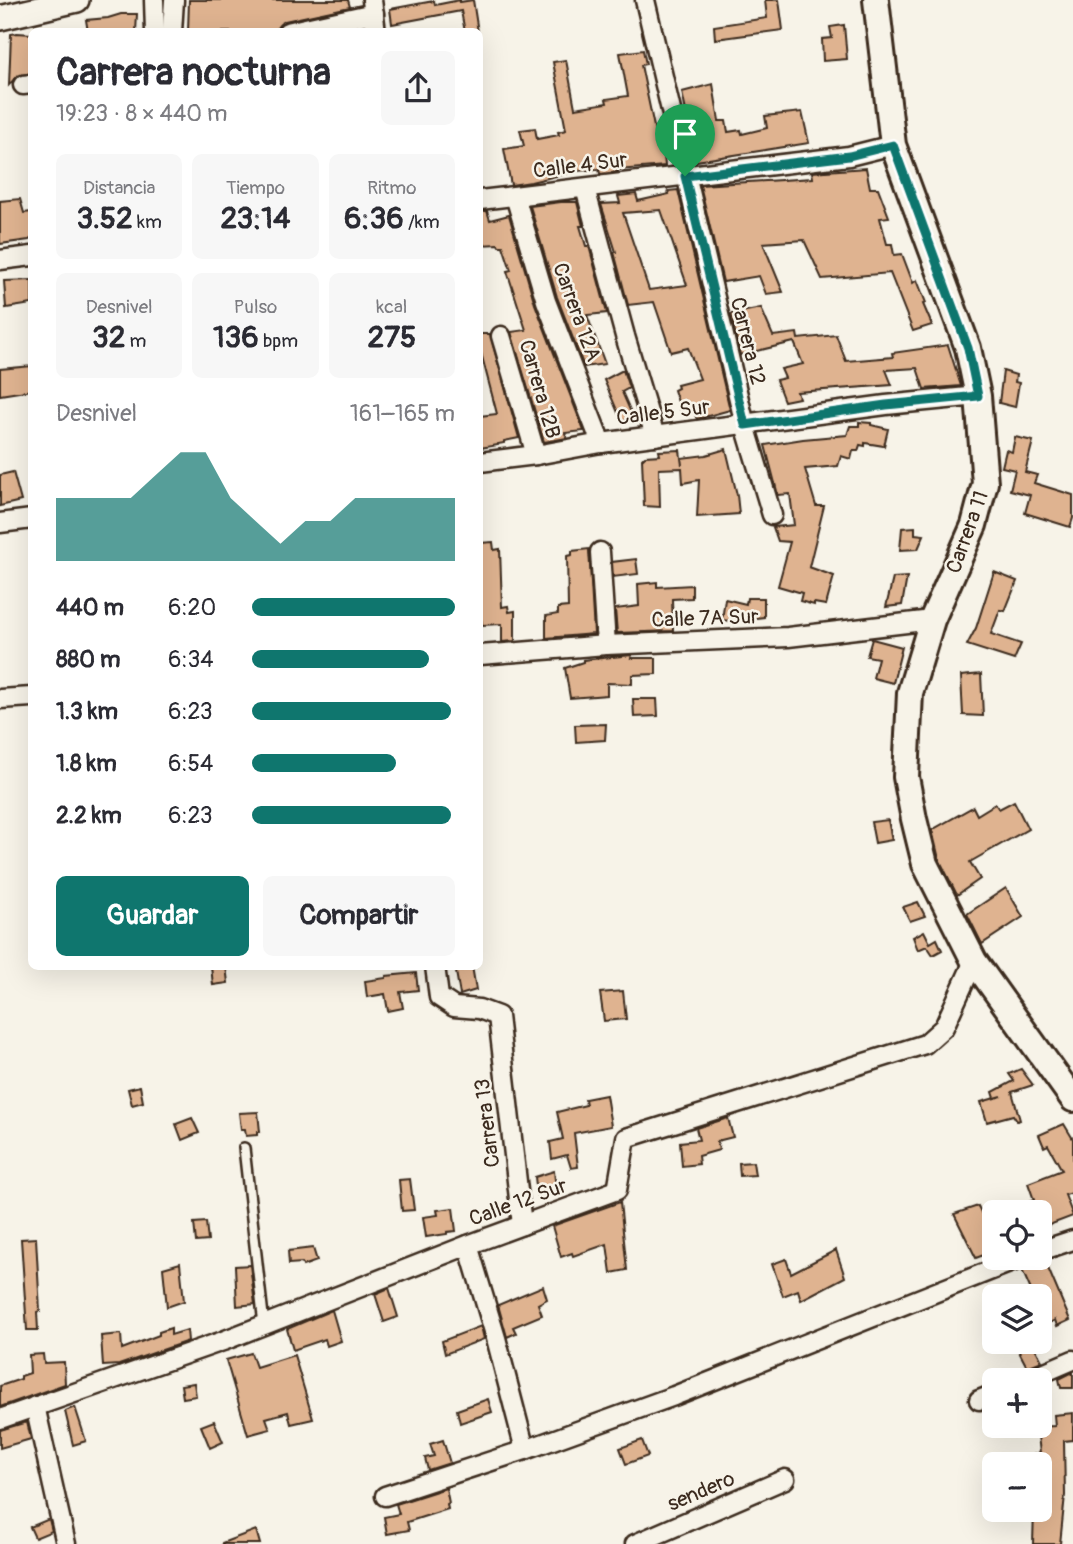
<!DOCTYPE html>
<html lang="es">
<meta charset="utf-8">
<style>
body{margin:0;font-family:Pangolin,sans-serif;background:#f7f7f7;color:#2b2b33;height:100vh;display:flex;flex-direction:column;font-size:26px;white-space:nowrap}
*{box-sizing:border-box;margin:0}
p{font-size:23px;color:#7c7c81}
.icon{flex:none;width:38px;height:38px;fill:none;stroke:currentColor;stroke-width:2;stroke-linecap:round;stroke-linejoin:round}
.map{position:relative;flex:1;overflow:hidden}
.panel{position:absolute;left:28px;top:28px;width:455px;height:942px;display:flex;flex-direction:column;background:#fff;border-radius:10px;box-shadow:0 7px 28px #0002}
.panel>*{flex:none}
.fabs{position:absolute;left:982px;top:1200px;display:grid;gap:14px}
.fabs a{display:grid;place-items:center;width:70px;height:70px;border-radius:10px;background:#fff;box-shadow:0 7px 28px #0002;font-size:35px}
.pin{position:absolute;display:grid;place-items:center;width:60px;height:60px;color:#fff;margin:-72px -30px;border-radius:50% 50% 50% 0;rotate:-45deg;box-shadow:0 0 7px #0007}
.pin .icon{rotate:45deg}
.round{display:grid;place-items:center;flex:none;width:74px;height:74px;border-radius:10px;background:#f7f7f7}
.headline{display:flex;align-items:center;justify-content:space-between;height:119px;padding:0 28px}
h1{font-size:38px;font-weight:700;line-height:52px}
.stats{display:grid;grid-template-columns:repeat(3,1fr);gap:10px;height:119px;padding:7px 28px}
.stats div{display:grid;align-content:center;border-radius:10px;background:#f7f7f7;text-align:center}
.stats b{font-size:30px;font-weight:700}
.stats small{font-size:19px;font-weight:400}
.stats p{font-size:19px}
.chart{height:196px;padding:14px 28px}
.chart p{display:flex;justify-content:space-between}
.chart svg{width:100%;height:126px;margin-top:7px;fill:#0f766e;opacity:.7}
.primary-button{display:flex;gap:14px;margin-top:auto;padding:14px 28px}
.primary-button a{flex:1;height:80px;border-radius:10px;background:#0f766e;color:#fff;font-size:28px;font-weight:700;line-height:80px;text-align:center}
.primary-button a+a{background:#f7f7f7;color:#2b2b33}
ul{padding:0 28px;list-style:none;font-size:23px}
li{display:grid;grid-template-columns:112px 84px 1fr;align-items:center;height:52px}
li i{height:18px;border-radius:9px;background:#0f766e}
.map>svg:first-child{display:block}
.building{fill:#dfb390;stroke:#3b2a1e;stroke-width:2;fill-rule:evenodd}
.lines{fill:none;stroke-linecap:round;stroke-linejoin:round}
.service-casing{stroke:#3b2a1e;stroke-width:14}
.minor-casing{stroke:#3b2a1e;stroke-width:23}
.tertiary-casing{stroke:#3b2a1e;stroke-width:28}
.secondary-casing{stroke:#3b2a1e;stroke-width:30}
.service{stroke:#f7f3e8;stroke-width:9}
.minor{stroke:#f7f3e8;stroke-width:18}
.tertiary{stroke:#f7f3e8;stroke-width:23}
.secondary{stroke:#f7f3e8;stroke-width:24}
.route-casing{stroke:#fff;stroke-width:14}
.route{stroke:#0f766e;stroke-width:9}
.labels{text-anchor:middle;stroke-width:5;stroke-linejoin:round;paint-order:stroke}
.street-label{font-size:21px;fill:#3b2a1e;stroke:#f7f3e8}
</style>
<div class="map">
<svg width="1073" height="1544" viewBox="0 0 1073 1544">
<rect width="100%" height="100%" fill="#f7f3e8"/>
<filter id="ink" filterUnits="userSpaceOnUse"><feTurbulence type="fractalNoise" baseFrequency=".0143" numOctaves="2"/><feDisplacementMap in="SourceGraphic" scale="14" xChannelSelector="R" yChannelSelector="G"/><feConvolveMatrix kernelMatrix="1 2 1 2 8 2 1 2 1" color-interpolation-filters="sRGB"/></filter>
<g filter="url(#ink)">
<g class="building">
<path d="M 189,0 L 348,0 L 350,7 L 285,21 L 276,29 L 265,32 L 188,32 Z"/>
<path d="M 460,0 L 460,2 L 473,0 L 478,32 L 465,32 L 461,11 L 392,24 L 390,9 L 434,1 L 435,5 Z"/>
<path d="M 765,0 L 779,0 L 783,30 L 715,39 L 714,26 L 767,18 Z"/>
<path d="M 121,14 L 137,14 L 136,32 L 88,32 L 86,20 L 108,18 Z"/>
<path d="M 844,25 L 847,59 L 823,61 L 822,39 L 832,38 L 830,27 Z"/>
<path d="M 17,33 L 32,34 L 32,73 L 17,76 L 9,85 L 11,34 Z"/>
<path d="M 643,50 L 646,64 L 641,65 L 658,146 L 663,145 L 665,166 L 617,170 L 618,172 L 600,174 L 599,169 L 577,171 L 531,182 L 511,185 L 504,149 L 524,146 L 520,130 L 535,128 L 537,139 L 559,135 L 558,132 L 566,130 L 553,62 L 566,60 L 575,108 L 607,103 L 606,99 L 628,96 L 620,53 Z"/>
<path d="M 713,84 L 719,121 L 726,121 L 728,132 L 741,130 L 742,134 L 767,128 L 765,116 L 802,112 L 809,143 L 696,161 L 682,92 Z"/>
<path d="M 866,168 L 870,188 L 878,188 L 889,217 L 880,218 L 887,244 L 892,244 L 894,255 L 902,254 L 913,283 L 917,280 L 926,303 L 923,304 L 932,325 L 913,331 L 890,273 L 822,279 L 804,240 L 763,243 L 783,292 L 766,294 L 759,276 L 723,282 L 700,185 L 813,178 L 812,172 Z"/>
<path d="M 678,190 L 730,410 L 697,419 L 694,412 L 682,414 L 674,390 L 678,388 L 677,385 L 700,379 L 688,348 L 671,352 L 654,302 L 628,305 L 614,252 L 616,252 L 601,204 L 620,203 L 618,196 L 636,194 L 638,201 L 669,194 L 668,191 ZM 661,210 L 687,285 L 649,290 L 623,213 Z"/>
<path d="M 20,199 L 24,213 L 32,212 L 32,238 L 29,240 L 0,244 L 0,201 Z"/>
<path d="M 561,202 L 577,202 L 583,226 L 580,226 L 586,246 L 589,246 L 607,313 L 587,315 L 605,364 L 584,367 L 557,297 L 530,206 Z"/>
<path d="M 480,211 L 487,211 L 490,220 L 509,215 L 535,304 L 584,431 L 565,433 L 567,438 L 544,442 L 511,332 L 526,330 L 507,271 L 511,270 L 503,246 L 499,246 L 498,244 L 480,245 Z"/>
<path d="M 32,280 L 32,304 L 6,308 L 4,281 Z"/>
<path d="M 761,308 L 773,336 L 797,333 L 798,339 L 836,335 L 846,361 L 893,357 L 892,353 L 948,345 L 961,386 L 924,389 L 917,368 L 886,370 L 892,385 L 797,392 L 799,398 L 784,401 L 776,380 L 785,378 L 781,369 L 803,364 L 794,342 L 740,355 L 731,314 Z"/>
<path d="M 480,334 L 490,334 L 519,438 L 504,441 L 504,443 L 498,444 L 498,445 L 480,448 L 480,416 L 497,414 L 480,349 Z"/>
<path d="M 32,366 L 32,390 L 0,395 L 0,369 Z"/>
<path d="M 623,370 L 629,388 L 622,392 L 633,417 L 622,422 L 604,380 Z"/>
<path d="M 1003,371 L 1016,375 L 1015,382 L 1019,383 L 1015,407 L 999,403 Z"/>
<path d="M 859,422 L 871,423 L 871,425 L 888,429 L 884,446 L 865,443 L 865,446 L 860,445 L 858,451 L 853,451 L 851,459 L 841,456 L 838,466 L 805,469 L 816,506 L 824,506 L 809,567 L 834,576 L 826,605 L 814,603 L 814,605 L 800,601 L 802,593 L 778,586 L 790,542 L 778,541 L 773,527 L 794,525 L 790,494 L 778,495 L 765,445 L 803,439 L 847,435 L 850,426 L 859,426 Z"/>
<path d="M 1015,437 L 1033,441 L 1025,472 L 1037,475 L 1034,483 L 1073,495 L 1073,518 L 1070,527 L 1025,513 L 1030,495 L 1010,490 L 1015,470 L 1002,467 L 1006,450 L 1012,452 Z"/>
<path d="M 726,449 L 737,495 L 739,514 L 697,517 L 699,480 L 683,483 L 682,468 L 659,469 L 660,507 L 644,506 L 642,459 L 645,456 L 660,455 L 659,451 L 680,450 L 682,465 L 681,458 L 706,455 Z"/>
<path d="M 13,472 L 21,501 L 0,506 L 0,475 Z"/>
<path d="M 915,527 L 915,534 L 924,535 L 918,549 L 900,550 L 902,528 Z"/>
<path d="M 493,542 L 494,550 L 500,549 L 502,607 L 508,606 L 509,612 L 515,611 L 515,641 L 502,642 L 502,624 L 482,625 L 480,613 L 480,543 Z"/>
<path d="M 589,549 L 594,634 L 546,638 L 546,616 L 558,614 L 558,608 L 568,607 L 567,556 L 572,555 L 572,551 Z"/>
<path d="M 636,559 L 638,574 L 613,577 L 612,562 Z"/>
<path d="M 994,572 L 1017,581 L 1005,611 L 1000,610 L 991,634 L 1021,644 L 1014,660 L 967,645 L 976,628 Z"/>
<path d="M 907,577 L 902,605 L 886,607 L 893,578 Z"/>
<path d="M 657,582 L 657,587 L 692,585 L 692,598 L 672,599 L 673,631 L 617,633 L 615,609 L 639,606 L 638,584 Z"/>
<path d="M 747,598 L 764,598 L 764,617 L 730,621 L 722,620 L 725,599 L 746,604 Z"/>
<path d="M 872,639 L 902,647 L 893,683 L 873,678 L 878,658 L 867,656 Z"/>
<path d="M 632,655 L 631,658 L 656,658 L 656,674 L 632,675 L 632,684 L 607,683 L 607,695 L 570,698 L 565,668 L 583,662 L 583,660 Z"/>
<path d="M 981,674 L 983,716 L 963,715 L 961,676 Z"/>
<path d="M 633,699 L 657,699 L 658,716 L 634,717 Z"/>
<path d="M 606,724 L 605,740 L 576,742 L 575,725 Z"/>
<path d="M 1014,801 L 1028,829 L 970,862 L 980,879 L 957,895 L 939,859 L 932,830 L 973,807 L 977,815 L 995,804 L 999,809 Z"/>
<path d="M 888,820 L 892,840 L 875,843 L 871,822 Z"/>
<path d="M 1006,888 L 1023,917 L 982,944 L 967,914 Z"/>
<path d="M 918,902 L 925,916 L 910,921 L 903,907 Z"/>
<path d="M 924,931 L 930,943 L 937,939 L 942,950 L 933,955 L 927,946 L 918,950 L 913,937 Z"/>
<path d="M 211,966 L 226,966 L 228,983 L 213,985 Z"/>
<path d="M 472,966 L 476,990 L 460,995 L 456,972 Z"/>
<path d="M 416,973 L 418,990 L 400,992 L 403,1008 L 388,1011 L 385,994 L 367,997 L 365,981 L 386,978 L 386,976 Z"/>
<path d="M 623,991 L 626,1019 L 604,1021 L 600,993 Z"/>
<path d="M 1021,1069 L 1033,1085 L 1012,1092 L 1020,1120 L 1017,1121 L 1013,1115 L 987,1122 L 981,1102 L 1002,1096 L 995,1098 L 993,1092 L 1014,1081 L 1009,1074 Z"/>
<path d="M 140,1086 L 143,1102 L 132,1105 L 128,1089 Z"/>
<path d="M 606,1095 L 611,1126 L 574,1133 L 578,1167 L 571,1168 L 567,1155 L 552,1159 L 550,1142 L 563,1139 L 557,1112 L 586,1105 L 585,1099 Z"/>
<path d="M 258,1112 L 260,1132 L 257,1132 L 257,1135 L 246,1136 L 245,1129 L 241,1129 L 239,1113 Z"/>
<path d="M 192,1118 L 199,1133 L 182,1140 L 176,1124 Z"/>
<path d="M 728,1118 L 733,1137 L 717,1141 L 719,1150 L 698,1156 L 699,1164 L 682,1166 L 680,1142 L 699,1140 L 696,1128 Z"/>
<path d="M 1064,1124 L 1073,1139 L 1073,1193 L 1065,1195 L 1073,1216 L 1044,1227 L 1042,1222 L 1040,1223 L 1040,1213 L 1003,1213 L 1034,1200 L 1028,1183 L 1062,1170 L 1048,1145 L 1044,1147 L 1039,1135 Z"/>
<path d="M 753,1162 L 755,1175 L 740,1176 L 739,1163 Z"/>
<path d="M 554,1171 L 556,1189 L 537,1195 L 535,1177 Z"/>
<path d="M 410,1179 L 414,1210 L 402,1211 L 399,1180 Z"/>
<path d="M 620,1202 L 627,1270 L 611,1273 L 607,1244 L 573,1256 L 572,1253 L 561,1257 L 552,1226 Z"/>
<path d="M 978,1206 L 994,1239 L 994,1251 L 976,1258 L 954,1214 Z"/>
<path d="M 453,1208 L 456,1231 L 447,1232 L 447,1234 L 426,1237 L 423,1217 L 438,1215 L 437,1210 Z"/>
<path d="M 206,1222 L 208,1241 L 196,1242 L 194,1223 Z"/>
<path d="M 36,1238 L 40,1311 L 37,1312 L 38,1330 L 27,1330 L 21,1239 Z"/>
<path d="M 313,1248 L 317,1261 L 303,1266 L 302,1263 L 289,1264 L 288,1251 Z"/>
<path d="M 836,1250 L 845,1277 L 801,1300 L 798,1290 L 783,1296 L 772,1264 L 786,1259 L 791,1273 Z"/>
<path d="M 1045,1261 L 1070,1320 L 1057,1326 L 1055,1320 L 1046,1325 L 1040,1310 L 1040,1297 L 1034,1297 L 1022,1270 L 1037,1262 Z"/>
<path d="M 180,1263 L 184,1301 L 167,1307 L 163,1268 Z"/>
<path d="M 250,1265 L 255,1304 L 237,1306 L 235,1266 Z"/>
<path d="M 543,1286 L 547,1299 L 538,1304 L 542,1315 L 513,1327 L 516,1333 L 507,1337 L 498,1305 Z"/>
<path d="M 389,1288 L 398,1317 L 384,1322 L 375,1294 Z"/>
<path d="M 332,1310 L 341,1341 L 327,1346 L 325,1339 L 293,1350 L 287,1329 Z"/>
<path d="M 481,1326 L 484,1339 L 445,1354 L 442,1341 Z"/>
<path d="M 171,1328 L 171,1335 L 187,1330 L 188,1341 L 119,1365 L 103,1366 L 101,1336 L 121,1334 L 122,1349 L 159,1335 L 159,1332 Z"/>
<path d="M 1014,1342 L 1032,1342 L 1042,1361 L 1027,1367 Z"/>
<path d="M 251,1353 L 256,1367 L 294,1355 L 313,1419 L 291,1424 L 288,1412 L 266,1418 L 270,1429 L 248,1435 L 226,1360 Z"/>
<path d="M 43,1354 L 44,1363 L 64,1362 L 65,1384 L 0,1407 L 0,1386 L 21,1379 L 21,1376 L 30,1373 L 29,1355 Z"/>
<path d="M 1073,1372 L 1073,1388 L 1061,1388 L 1059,1379 Z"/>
<path d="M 194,1383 L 196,1396 L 183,1398 L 181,1385 Z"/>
<path d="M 488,1399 L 492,1412 L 460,1423 L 457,1410 Z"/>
<path d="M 75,1407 L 86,1441 L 73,1445 L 65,1411 Z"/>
<path d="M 1073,1413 L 1073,1440 L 1064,1441 L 1065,1495 L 1060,1544 L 1033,1544 L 1034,1510 L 1040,1510 L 1040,1502 L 1047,1500 L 1046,1471 L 1040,1473 L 1040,1465 L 1032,1465 L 1029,1456 L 1040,1453 L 1037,1427 L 1055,1426 L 1054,1415 Z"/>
<path d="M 214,1421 L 223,1442 L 210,1448 L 201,1426 Z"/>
<path d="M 27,1422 L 31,1439 L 0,1448 L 0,1430 Z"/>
<path d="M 443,1440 L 450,1463 L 428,1470 L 425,1458 L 434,1456 L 430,1444 Z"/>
<path d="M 642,1440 L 648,1456 L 626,1464 L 620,1448 Z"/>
<path d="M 446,1488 L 449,1503 L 447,1504 L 448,1509 L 407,1522 L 409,1530 L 387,1534 L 384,1517 L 399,1514 L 396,1504 Z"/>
<path d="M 49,1519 L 52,1531 L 35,1538 L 30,1527 Z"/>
<path d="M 256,1530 L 260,1544 L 222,1544 L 222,1543 Z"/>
</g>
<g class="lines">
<g class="service-casing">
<path id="service" d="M 244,1148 L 264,1325"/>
</g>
<g class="minor-casing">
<g id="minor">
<path d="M 154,0 L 155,32"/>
<path d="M 372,0 L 376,32"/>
<path d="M 645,0 L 745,425 L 772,515"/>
<path d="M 172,32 L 174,0"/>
<path d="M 287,32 L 374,13"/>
<path d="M 23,85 L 32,84"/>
<path d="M 585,188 L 625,336 L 655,436"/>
<path d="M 515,196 L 546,301 L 601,443"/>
<path d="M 480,200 L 849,156 L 893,145"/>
<path d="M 0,260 L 32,256"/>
<path d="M 501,336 L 536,455"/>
<path d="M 480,462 L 536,455 L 601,443 L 886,405 L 978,396"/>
<path d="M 0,523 L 32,519"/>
<path d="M 600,552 L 606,645"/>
<path d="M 480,655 L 606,645 L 788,637 L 932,620"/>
<path d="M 0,699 L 32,697"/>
<path d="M 435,966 L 439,997 L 454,1007 L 479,1009 L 498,1016 L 522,1225"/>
<path d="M 468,1245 L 496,1338 L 525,1450"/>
<path d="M 1040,1251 L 1073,1240"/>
<path d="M 1024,1381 L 1073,1360"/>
<path d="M 979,1400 L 994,1394"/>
<path d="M 35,1406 L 66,1544"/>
<path d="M 0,1419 L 223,1341 L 468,1245 L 617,1190 L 626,1138 L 925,1044 L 944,1027 L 974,961"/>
<path d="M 385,1496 L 525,1450 L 674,1396 L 1022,1258"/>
<path d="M 635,1544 L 785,1479"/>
</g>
</g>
<g class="tertiary-casing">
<path id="tertiary" d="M 0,18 L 77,0"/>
</g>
<g class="secondary-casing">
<path id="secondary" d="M 876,0 L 893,145 L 968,348 L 978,396 L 985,483 L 974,525 L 932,620 L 910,693 L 906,777 L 914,819 L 925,864 L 974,961 L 1073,1099"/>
</g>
<use href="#service" class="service"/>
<use href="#minor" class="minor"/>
<use href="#tertiary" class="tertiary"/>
<use href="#secondary" class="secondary"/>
</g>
</g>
<g class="lines" filter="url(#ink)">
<g class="route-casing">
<path id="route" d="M 893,145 L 968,348 L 978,396 L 886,405 L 745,425 L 685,176 L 849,156 Z"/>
</g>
<use href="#route" class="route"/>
</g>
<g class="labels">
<g class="street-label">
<text transform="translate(580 165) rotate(-7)" y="7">Calle 4 Sur</text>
<text transform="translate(577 312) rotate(70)" y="7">Carrera 12A</text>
<text transform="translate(748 341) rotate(76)" y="7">Carrera 12</text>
<text transform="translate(540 389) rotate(74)" y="7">Carrera 12B</text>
<text transform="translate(663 412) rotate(-7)" y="7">Calle 5 Sur</text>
<text transform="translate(967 532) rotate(-70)" y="7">Carrera 11</text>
<text transform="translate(705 618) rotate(-2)" y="7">Calle 7A Sur</text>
<text transform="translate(487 1123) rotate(-97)" y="7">Carrera 13</text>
<text transform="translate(518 1202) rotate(-20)" y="7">Calle 12 Sur</text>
<text transform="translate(701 1491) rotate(-23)" y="7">sendero</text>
</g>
</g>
</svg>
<div class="fabs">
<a><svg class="icon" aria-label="locate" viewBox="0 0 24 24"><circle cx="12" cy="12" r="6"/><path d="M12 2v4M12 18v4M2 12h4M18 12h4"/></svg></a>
<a><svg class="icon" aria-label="layers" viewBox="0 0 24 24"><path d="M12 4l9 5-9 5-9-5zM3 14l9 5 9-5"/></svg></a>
<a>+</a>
<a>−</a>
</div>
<div class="pin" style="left:685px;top:176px;background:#1e9e55"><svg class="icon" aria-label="arrive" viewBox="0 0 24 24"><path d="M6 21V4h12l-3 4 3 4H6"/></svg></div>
<section class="panel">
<div class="headline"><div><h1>Carrera nocturna</h1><p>19:23 · 8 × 440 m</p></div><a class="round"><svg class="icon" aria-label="share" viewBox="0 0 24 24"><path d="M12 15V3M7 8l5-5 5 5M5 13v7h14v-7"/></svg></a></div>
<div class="stats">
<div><p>Distancia</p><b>3.52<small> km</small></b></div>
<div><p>Tiempo</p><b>23:14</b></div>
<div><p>Ritmo</p><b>6:36<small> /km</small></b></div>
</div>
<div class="stats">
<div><p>Desnivel</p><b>32<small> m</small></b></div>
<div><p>Pulso</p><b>136<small> bpm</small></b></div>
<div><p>kcal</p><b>275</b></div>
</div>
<div class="chart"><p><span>Desnivel</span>161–165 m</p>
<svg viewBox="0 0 160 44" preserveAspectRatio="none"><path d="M0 44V22L10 22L20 22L30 22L40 14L50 6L60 6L70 22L80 30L90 38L100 30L110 30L120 22L130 22L140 22L150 22L160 22V44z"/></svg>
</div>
<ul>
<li><b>440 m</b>6:20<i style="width:100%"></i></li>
<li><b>880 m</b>6:34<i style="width:87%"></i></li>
<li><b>1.3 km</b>6:23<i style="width:98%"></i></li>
<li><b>1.8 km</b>6:54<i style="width:71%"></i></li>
<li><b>2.2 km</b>6:23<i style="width:98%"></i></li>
</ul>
<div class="primary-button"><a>Guardar</a><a>Compartir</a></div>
</section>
</div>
